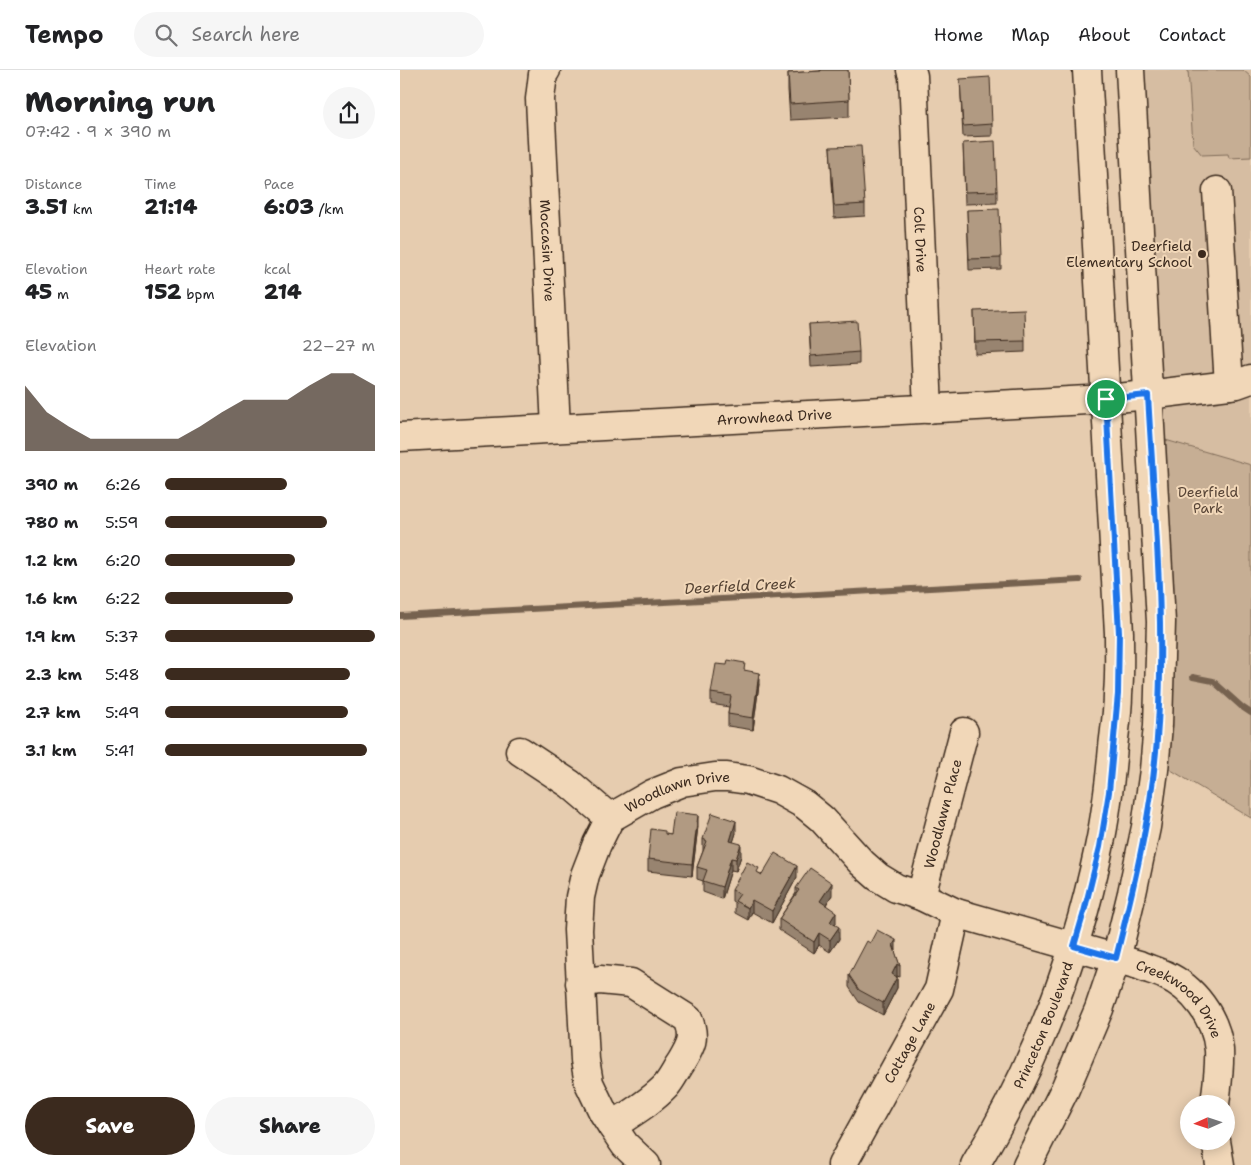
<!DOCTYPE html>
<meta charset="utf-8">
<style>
body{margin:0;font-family:"Shantell Sans",sans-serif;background:#f6f6f6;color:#202124;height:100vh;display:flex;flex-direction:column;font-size:19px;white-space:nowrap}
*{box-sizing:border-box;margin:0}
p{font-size:16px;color:#757577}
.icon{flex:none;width:28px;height:28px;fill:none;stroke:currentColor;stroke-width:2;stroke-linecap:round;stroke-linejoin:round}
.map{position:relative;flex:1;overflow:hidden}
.details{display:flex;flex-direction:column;background:#fff;width:400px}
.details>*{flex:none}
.needle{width:32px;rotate:267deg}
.controls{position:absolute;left:780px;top:1025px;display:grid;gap:10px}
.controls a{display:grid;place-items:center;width:55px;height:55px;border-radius:50%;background:#fff;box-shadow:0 2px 12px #0003;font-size:25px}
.pin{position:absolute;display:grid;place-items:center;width:42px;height:42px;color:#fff;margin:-21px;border:2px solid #fff;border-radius:50%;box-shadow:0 1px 5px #0007}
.round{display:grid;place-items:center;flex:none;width:52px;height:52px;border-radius:26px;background:#f6f6f6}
.overview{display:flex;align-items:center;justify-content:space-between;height:85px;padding:0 25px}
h1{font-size:28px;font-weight:800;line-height:38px}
.stats{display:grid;grid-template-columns:repeat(3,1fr);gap:8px;height:85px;padding:5px 25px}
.stats div{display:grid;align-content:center}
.stats b{font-size:21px;font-weight:800}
.stats small{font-size:14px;font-weight:400}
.stats p{font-size:14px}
.chart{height:140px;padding:10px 25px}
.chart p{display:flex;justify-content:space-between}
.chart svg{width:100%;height:90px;margin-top:5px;fill:#3b2a1e;opacity:.7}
.primary-button{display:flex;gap:10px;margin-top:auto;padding:10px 25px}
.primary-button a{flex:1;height:58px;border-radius:30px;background:#3b2a1e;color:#fff;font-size:20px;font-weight:800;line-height:58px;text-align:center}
.primary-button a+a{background:#f6f6f6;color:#202124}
ul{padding:0 25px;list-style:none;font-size:16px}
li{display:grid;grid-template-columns:80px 60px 1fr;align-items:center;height:38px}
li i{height:12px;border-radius:6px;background:#3b2a1e}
header{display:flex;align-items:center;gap:30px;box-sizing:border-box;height:70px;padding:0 25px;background:#fff;border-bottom:1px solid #e0e0e0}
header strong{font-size:24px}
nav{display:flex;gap:28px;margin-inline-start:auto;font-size:18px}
.search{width:350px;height:45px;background:#f6f6f6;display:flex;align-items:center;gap:12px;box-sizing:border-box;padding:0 18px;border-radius:28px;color:#757577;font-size:19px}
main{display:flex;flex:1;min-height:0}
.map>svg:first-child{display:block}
.built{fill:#d6bda2}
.green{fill:#c6ae94;stroke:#806c59}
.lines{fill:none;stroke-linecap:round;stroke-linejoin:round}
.stream{stroke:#766250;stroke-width:6}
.minor-casing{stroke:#3b2a1e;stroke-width:31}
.minor{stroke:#f1d7b8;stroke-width:28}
.wall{fill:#988470;stroke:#3b2a1e}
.shaded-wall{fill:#7c6c5b;stroke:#3b2a1e}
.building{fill:#b19a82;stroke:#3b2a1e}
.route-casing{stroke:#fff;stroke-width:10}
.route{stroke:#1a73e8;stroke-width:6}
.poi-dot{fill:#3b2a1e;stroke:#f1d7b8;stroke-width:2}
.labels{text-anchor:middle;stroke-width:4;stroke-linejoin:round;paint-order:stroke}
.street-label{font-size:14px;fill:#3b2a1e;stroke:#f1d7b8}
.poi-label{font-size:14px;fill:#3b2a1e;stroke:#f1d7b8;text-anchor:end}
.park-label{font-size:14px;fill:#574436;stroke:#f1d7b8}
.water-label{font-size:15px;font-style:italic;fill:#544233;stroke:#f1d7b8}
</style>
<header>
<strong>Tempo</strong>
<div class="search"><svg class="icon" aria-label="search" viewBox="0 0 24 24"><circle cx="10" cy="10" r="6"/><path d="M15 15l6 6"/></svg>Search here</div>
<nav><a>Home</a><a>Map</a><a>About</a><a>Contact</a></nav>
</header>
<main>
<section class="details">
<div class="overview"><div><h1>Morning run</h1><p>07:42 · 9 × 390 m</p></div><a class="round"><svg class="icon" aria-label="share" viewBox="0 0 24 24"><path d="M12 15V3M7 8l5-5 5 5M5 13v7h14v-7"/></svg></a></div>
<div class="stats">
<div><p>Distance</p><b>3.51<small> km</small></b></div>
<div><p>Time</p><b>21:14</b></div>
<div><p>Pace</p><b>6:03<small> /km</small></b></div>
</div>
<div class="stats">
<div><p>Elevation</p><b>45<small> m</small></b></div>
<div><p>Heart rate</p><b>152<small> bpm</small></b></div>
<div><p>kcal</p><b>214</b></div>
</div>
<div class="chart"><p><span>Elevation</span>22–27 m</p>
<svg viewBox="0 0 160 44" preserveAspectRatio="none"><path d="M0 44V12L10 25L20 32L30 38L40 38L50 38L60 38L70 38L80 32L90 25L100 19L110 19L120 19L130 12L140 6L150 6L160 12V44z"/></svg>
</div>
<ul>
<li><b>390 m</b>6:26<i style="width:58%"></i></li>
<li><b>780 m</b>5:59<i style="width:77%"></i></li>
<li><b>1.2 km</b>6:20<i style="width:62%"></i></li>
<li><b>1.6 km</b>6:22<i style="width:61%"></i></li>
<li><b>1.9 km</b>5:37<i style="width:100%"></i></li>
<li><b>2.3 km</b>5:48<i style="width:88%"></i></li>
<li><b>2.7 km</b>5:49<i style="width:87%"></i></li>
<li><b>3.1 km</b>5:41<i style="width:96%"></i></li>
</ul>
<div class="primary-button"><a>Save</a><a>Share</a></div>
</section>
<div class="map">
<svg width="851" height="1095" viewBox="0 0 851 1095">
<rect width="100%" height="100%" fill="#e6ccaf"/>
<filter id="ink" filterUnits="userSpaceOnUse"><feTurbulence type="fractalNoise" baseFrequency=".02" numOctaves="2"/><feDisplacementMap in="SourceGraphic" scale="10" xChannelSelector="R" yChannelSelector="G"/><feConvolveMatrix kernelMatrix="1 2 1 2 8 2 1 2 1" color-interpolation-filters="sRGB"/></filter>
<g filter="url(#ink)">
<path class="built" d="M 742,0 L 851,0 L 851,395 L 762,369 Z"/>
<g class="green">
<path d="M 788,0 L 843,0 L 851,7 L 851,87 L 829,88 L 828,84 L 802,85 L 793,74 Z"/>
<path d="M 762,369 L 851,395 L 851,748 L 766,697 Z"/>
</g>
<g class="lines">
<g class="stream">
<path d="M 0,546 L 680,510"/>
<path d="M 793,607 L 813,611 L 842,637 L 851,643"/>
</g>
<g class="minor-casing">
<g id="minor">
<path id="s1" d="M 146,0 L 143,4 L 140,29 L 156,358"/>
<path id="s2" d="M 511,0 L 513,6 L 528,339"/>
<path d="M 817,121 L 829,315"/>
<path id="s3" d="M 0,367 L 706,329 L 748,325 L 837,314 L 851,309"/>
<path d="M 120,681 L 170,714 L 210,748"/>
<path id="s4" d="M 521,826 L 564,662"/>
<path d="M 180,913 L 200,910 L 231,913 L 288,949 C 296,968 291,976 281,993 C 276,1000 272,1009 266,1016 C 251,1032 230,1044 212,1056"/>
<path d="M 816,1071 L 820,1095"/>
<path id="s5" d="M 246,1095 L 225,1075 L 212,1056 L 203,1042 L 189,1013 L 185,990 L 178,860 L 180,827 L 185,805 L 197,774 L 210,748 L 252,724 L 282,712 L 315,707 L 327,707 L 348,710 L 378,720 L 405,735 L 422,749 L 462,793 L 478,807 L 496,818 L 521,826 L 556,843 L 739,895 C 748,899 756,901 765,905 C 794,918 816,948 819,980 C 820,998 817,1016 815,1034"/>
<path id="s6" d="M 442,1095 L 539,919 L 556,843"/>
<path id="s7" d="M 575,1095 C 634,998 676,889 699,778 C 706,745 710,711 713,677 C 715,659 718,641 718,624 C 720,604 719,583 719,563 L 687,0"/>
<path d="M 627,1095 L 665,1019 L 699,939 L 716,889 L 732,823 L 746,757 L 754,700 L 758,655 L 761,552 L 730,0"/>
</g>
</g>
<use href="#minor" class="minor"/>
</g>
<g class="wall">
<path d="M 420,0 L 448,0 L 449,30 L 449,47 L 390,50 L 388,20 L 388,3 L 420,1 Z"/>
<path d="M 560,9 L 592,54 L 592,66 L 563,67 Z"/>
<path d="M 563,73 L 597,121 L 597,133 L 565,134 Z"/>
<path d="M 430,77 L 465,134 L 465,146 L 434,148 Z"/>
<path d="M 567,140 L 601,188 L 601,199 L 569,200 Z"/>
<path d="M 574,241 L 625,271 L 625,282 L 575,284 Z"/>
<path d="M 409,254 L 459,282 L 459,294 L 411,297 Z"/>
<path d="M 345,600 L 359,614 L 353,660 L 328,656 L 328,644 L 329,637 L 311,634 L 311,623 Z"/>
<path d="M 298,756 L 292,806 L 248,801 L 248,789 L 265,764 L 271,765 Z"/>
<path d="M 336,763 L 333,772 L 341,786 L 336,801 L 331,800 L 322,829 L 303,822 L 303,811 L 297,809 L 297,797 L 303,781 L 303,769 Z"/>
<path d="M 359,803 L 362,805 L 397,807 L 372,853 L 352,842 L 348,850 L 335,843 L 335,833 L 332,831 L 332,820 Z"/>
<path d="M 396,818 L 432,825 L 426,835 L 436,853 L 435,855 L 439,869 L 430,882 L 419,875 L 414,883 L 379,860 L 379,849 L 396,823 Z"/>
<path d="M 470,873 L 495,882 L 500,896 L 500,907 L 497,906 L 497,918 L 483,945 L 459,932 L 449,917 L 449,905 Z"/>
</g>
<g class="shaded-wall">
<path d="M 359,603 L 359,614 L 353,660 L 353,648 Z"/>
<path d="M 298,745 L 298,756 L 292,806 L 292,794 Z"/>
<path d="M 336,751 L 336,763 L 330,782 L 330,771 Z"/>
<path d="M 341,774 L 341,786 L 336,801 L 336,789 Z"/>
<path d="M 331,788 L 331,800 L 322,829 L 322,817 Z"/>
<path d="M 397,796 L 397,807 L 372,853 L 372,841 Z"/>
<path d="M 432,813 L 432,825 L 420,843 L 420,831 Z"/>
<path d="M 352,830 L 352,842 L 348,850 L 348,838 Z"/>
<path d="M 436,842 L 436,853 L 430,863 L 430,852 Z"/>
<path d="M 439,857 L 439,869 L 430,882 L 430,870 Z"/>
<path d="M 419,863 L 419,875 L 414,883 L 414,872 Z"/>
<path d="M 496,870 L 496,881 L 493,875 Z"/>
<path d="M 497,894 L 497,906 L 492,915 L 492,904 Z"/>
<path d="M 497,907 L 497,918 L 483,945 L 483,933 Z"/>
</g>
<g class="building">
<path d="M 421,0 L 448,0 L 449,30 L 390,34 L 388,3 L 421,1 Z"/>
<path d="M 590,7 L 592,54 L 563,56 L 560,9 Z"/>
<path d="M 595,71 L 597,121 L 565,122 L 563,73 Z"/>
<path d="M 461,76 L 465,134 L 434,136 L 430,77 Z"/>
<path d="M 599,139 L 601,188 L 569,189 L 567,140 Z"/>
<path d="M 624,239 L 625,271 L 575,272 L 574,241 Z"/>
<path d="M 457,251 L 459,282 L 411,286 L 409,254 Z"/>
<path d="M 328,590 L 345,593 L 344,600 L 359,603 L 353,648 L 328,644 L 331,626 L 311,623 L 316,594 L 327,595 Z"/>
<path d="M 274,742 L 298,745 L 292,794 L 248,789 L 251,759 L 265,761 L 265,764 L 271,765 Z"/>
<path d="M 312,743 L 336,751 L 330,771 L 341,774 L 336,789 L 331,788 L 322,817 L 303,811 L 307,800 L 297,797 L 307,771 L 303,769 Z"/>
<path d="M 375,783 L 397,796 L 372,841 L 352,830 L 348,838 L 335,831 L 340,824 L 332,820 L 347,792 L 359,798 L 357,802 L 362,805 Z"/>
<path d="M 410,798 L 432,813 L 420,831 L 436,842 L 430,852 L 439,857 L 430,870 L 419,863 L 414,872 L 379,849 L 399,820 L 396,818 Z"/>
<path d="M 477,860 L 496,870 L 493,875 L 500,896 L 497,894 L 492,904 L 497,907 L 483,933 L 459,920 L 449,905 L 467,871 L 470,873 Z"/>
</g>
</g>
<g class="lines" filter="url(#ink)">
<g class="route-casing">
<path id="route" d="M 748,325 C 754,435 765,545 758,654 C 754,734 735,812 716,888 L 674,876 L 684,842 L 700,777 L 709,722 L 718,624 L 719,563 L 706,329 Z"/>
</g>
<use href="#route" class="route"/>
</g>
<circle class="poi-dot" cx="802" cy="184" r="5"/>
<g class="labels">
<g class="street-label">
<text dy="5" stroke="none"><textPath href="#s2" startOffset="170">Colt Drive</textPath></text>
<text dy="5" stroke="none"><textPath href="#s1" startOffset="182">Moccasin Drive</textPath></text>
<text dy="5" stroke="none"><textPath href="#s3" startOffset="375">Arrowhead Drive</textPath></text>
<text dy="5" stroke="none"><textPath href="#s5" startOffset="446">Woodlawn Drive</textPath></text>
<text dy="5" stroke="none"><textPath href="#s4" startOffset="85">Woodlawn Place</textPath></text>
<text dy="5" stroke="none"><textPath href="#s5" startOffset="1016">Creekwood Drive</textPath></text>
<text dy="5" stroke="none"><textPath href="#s7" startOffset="156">Princeton Boulevard</textPath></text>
<text dy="5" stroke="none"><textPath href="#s6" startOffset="140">Cottage Lane</textPath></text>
</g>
<g class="poi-label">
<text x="792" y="181">Deerfield<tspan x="792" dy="16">Elementary School</tspan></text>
</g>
<g class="park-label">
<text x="808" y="427">Deerfield<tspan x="808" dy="16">Park</tspan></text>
</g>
<g class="water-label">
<text transform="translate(340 516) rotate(-3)" y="5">Deerfield Creek</text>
</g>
</g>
</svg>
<div class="controls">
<a><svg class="needle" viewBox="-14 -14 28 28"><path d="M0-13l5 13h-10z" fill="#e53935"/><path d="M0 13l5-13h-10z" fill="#757577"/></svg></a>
</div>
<div class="pin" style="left:706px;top:329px;background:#1e9e55"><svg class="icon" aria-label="arrive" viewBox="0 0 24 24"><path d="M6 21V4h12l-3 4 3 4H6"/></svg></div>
</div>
</main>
